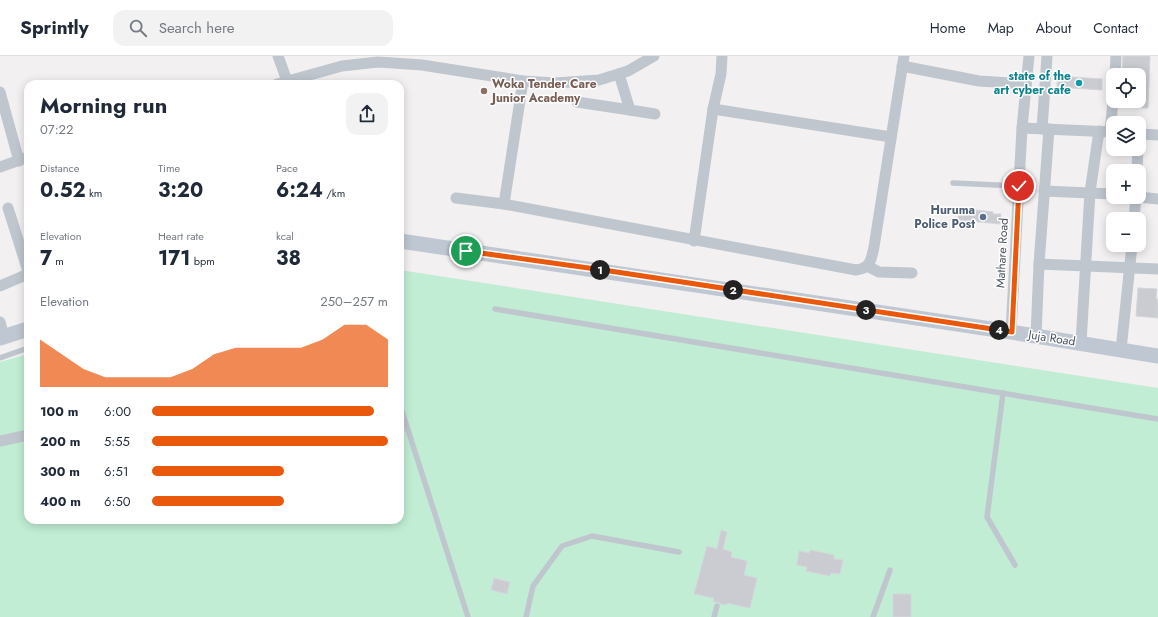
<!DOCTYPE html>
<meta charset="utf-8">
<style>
body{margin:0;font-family:Jost,sans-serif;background:#f2f2f3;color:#1f2937;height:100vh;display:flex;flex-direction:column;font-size:15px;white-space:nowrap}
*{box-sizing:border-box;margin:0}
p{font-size:13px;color:#747a83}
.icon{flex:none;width:22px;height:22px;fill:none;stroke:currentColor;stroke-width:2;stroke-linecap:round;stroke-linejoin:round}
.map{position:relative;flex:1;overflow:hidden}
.panel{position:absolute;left:24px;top:24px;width:380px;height:444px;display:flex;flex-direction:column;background:#fff;border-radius:12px;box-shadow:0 2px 10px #0003}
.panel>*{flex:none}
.controls{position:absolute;left:1106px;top:12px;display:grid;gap:8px}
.controls a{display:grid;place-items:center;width:40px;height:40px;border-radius:8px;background:#fff;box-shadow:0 2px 10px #0003;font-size:20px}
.pin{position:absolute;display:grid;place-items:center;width:34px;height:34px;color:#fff;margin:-17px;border:2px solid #fff;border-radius:50%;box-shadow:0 1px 4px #0007}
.km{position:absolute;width:20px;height:20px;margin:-10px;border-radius:50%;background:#222;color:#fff;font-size:11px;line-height:20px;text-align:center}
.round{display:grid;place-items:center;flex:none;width:42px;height:42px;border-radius:12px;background:#f2f2f3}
.summary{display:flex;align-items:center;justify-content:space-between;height:68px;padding:0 16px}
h1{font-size:22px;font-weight:700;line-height:30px}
.metrics{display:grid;grid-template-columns:repeat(3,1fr);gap:6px;height:68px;padding:4px 16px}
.metrics div{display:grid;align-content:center}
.metrics b{font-size:20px;font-weight:700}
.metrics small{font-size:11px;font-weight:400}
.metrics p{font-size:11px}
.chart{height:112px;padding:8px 16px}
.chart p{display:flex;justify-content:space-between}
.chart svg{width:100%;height:72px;margin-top:4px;fill:#ea580c;opacity:.7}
ul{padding:0 16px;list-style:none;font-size:13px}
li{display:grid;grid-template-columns:64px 48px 1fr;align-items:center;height:30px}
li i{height:10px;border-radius:5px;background:#ea580c}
header{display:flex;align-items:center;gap:24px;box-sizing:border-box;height:56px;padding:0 20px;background:#fff;border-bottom:1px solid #e0e1e3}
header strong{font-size:19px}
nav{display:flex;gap:22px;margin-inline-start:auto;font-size:14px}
.search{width:280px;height:36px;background:#f2f2f3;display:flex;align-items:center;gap:10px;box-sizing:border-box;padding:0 14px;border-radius:12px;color:#747a83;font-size:15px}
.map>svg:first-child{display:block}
.green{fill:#c1edd4}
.building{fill:#caccd2;stroke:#d4d6db}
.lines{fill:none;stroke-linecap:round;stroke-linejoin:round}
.service{stroke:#bfc6ce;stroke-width:5.5}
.minor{stroke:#bfc6ce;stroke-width:11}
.secondary{stroke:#bfc7d2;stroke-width:15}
.route-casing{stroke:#fff;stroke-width:8}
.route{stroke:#ea580c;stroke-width:5}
.culture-dot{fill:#0f9aa8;stroke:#fff;stroke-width:1.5}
.education-dot{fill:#8d6e63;stroke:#fff;stroke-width:1.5}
.service-dot{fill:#5c6f8a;stroke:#fff;stroke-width:1.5}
.labels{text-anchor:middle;stroke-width:3;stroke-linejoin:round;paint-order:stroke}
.culture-label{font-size:12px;font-weight:bold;fill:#0d838f;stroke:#fff;text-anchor:end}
.education-label{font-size:12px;font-weight:bold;fill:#785e54;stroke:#fff;text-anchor:start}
.service-label{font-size:12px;font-weight:bold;fill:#4e5e75;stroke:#fff;text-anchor:end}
.street-label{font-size:12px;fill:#49525c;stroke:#fff}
</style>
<header>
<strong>Sprintly</strong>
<div class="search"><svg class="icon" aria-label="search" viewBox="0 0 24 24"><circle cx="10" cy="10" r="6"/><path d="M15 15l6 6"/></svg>Search here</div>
<nav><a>Home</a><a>Map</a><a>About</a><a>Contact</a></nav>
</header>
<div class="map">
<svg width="1158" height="561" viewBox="0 0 1158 561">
<rect width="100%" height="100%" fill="#f2f0f0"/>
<path class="green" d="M 400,214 L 1158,332 L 1158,561 L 0,561 L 0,306 L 28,298 L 28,464 L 400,464 Z"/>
<g class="building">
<path d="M 1123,0 L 1150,0 L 1148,52 L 1120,51 L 1120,45 L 1139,45 L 1139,19 L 1122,19 Z"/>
<path d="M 1057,20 L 1102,23 L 1102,34 L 1057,31 Z"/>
<path d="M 959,152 L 993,156 L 993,158 L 1001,158 L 1000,168 L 958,164 Z"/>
<path d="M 1138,232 L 1157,233 L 1156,243 L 1158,243 L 1158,262 L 1136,260 Z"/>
<path d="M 721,474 L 727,476 L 723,493 L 732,496 L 731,501 L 747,505 L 744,519 L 757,522 L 750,552 L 727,547 L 727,549 L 721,548 L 718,546 L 713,546 L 714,542 L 694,538 L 707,490 L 717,493 Z"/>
<path d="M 810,494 L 834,499 L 834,503 L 843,504 L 840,518 L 831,517 L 830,520 L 806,515 L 807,511 L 797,509 L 799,495 L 809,497 Z"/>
<path d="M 494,522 L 510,526 L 507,538 L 491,534 Z"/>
<rect x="893" y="538" width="18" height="23"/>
</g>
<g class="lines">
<g class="service">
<path d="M 953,127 L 1019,130"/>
<path d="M 400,171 L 401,184"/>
<path d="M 495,253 L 1158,363"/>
<path d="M 0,302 L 28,292"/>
<path d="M 1003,337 L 987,461 L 1015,509"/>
<path d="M 400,349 L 468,561"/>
<path d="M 526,561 L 533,530 L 562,490 L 592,480 L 679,496"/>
<path d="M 714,561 L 717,550"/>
<path d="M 873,561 L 890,514"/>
</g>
<g class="minor">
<path d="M 278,0 L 287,25"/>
<path d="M 902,10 L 979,25 L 1026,28"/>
<path d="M 1115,19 L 1116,0"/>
<path d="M 523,25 L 504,148 L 856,214 C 871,212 871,204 874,191 L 904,0"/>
<path d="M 277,28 L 342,10 L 378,6 L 422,9 L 523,25 L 555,27 L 599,24 L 628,15 L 654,0"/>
<path d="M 0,36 L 19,105"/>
<path d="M 577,46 L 630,54 L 619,18"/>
<path d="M 713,53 L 891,81"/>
<path d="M 630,54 L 655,58"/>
<path d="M 1022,72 L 1113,76"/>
<path d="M 1042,73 L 1047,0"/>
<path d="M 1110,76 L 1113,45"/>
<path d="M 1139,78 L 1158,79"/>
<path d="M 0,111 L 28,101"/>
<path d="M 1137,115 L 1138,93"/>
<path d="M 1044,135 L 1113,138"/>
<path d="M 1139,141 L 1158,143"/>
<path d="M 456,142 L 504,148"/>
<path d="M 8,152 L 28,215"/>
<path d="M 1134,163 L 1136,141"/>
<path d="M 694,185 L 713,53 L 721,18 L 722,0"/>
<path d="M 1039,208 L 1158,213"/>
<path d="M 867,210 L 879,216 L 912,217"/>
<path d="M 0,230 L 28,218"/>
<path d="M 0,266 L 4,281"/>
<path d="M 1011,276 L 1022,72 L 1029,0"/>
<path d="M 1036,280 L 1039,208 L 1049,73"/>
<path d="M 1081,287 L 1090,136 L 1099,75"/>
<path d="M 1121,294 L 1132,189"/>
<path d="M 0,385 L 28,379"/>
</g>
<g class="secondary">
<path d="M 400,185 L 1011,276 L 1158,300"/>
<path d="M 0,282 L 28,273"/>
</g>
</g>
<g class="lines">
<g class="route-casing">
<path id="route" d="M 466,195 L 610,215 L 1012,276 L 1019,130"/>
</g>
<use href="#route" class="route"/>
</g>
<circle class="culture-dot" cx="1079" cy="27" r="4"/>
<circle class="education-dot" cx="484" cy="35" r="4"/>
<circle class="service-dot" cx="983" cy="161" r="4"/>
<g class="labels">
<g class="culture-label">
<text x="1071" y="24">state of the<tspan x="1071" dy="14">art cyber cafe</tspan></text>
</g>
<g class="education-label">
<text x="492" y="32">Woka Tender Care<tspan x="492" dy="14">Junior Academy</tspan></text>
</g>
<g class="service-label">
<text x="975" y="158">Huruma<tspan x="975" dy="14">Police Post</tspan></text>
</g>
<g class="street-label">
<text transform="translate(1002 197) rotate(-87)" y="4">Mathare Road</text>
<text transform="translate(1052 282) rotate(9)" y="4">Juja Road</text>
</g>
</g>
</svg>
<div class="controls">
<a><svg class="icon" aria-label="locate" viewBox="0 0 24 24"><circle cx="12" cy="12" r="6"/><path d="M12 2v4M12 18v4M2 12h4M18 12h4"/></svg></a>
<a><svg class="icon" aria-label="layers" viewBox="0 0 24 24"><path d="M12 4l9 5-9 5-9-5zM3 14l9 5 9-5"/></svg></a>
<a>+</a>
<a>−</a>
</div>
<div class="pin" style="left:466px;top:195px;background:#1e9e55"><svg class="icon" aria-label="arrive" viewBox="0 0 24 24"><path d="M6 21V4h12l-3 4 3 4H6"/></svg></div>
<div class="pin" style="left:1019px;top:130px;background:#d93025"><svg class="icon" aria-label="check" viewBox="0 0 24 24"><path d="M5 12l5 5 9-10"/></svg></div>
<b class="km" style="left:600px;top:214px">1</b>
<b class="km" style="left:733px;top:234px">2</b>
<b class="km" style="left:866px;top:254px">3</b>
<b class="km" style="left:999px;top:274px">4</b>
<section class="panel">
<div class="summary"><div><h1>Morning run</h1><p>07:22</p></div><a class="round"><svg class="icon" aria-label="share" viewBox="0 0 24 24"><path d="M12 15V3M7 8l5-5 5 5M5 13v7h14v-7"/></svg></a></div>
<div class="metrics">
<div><p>Distance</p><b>0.52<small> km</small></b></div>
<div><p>Time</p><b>3:20</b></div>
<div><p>Pace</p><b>6:24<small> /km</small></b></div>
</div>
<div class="metrics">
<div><p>Elevation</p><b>7<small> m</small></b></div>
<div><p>Heart rate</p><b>171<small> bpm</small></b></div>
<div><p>kcal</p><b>38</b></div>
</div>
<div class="chart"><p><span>Elevation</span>250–257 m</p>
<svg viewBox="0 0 160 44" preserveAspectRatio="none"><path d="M0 44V15L10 24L20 33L30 38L40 38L50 38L60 38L70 33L80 24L90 20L100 20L110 20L120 20L130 15L140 6L150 6L160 15V44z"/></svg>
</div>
<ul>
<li><b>100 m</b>6:00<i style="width:94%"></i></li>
<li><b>200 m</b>5:55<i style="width:100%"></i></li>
<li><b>300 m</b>6:51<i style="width:56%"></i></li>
<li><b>400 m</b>6:50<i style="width:56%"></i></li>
</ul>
</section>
</div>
